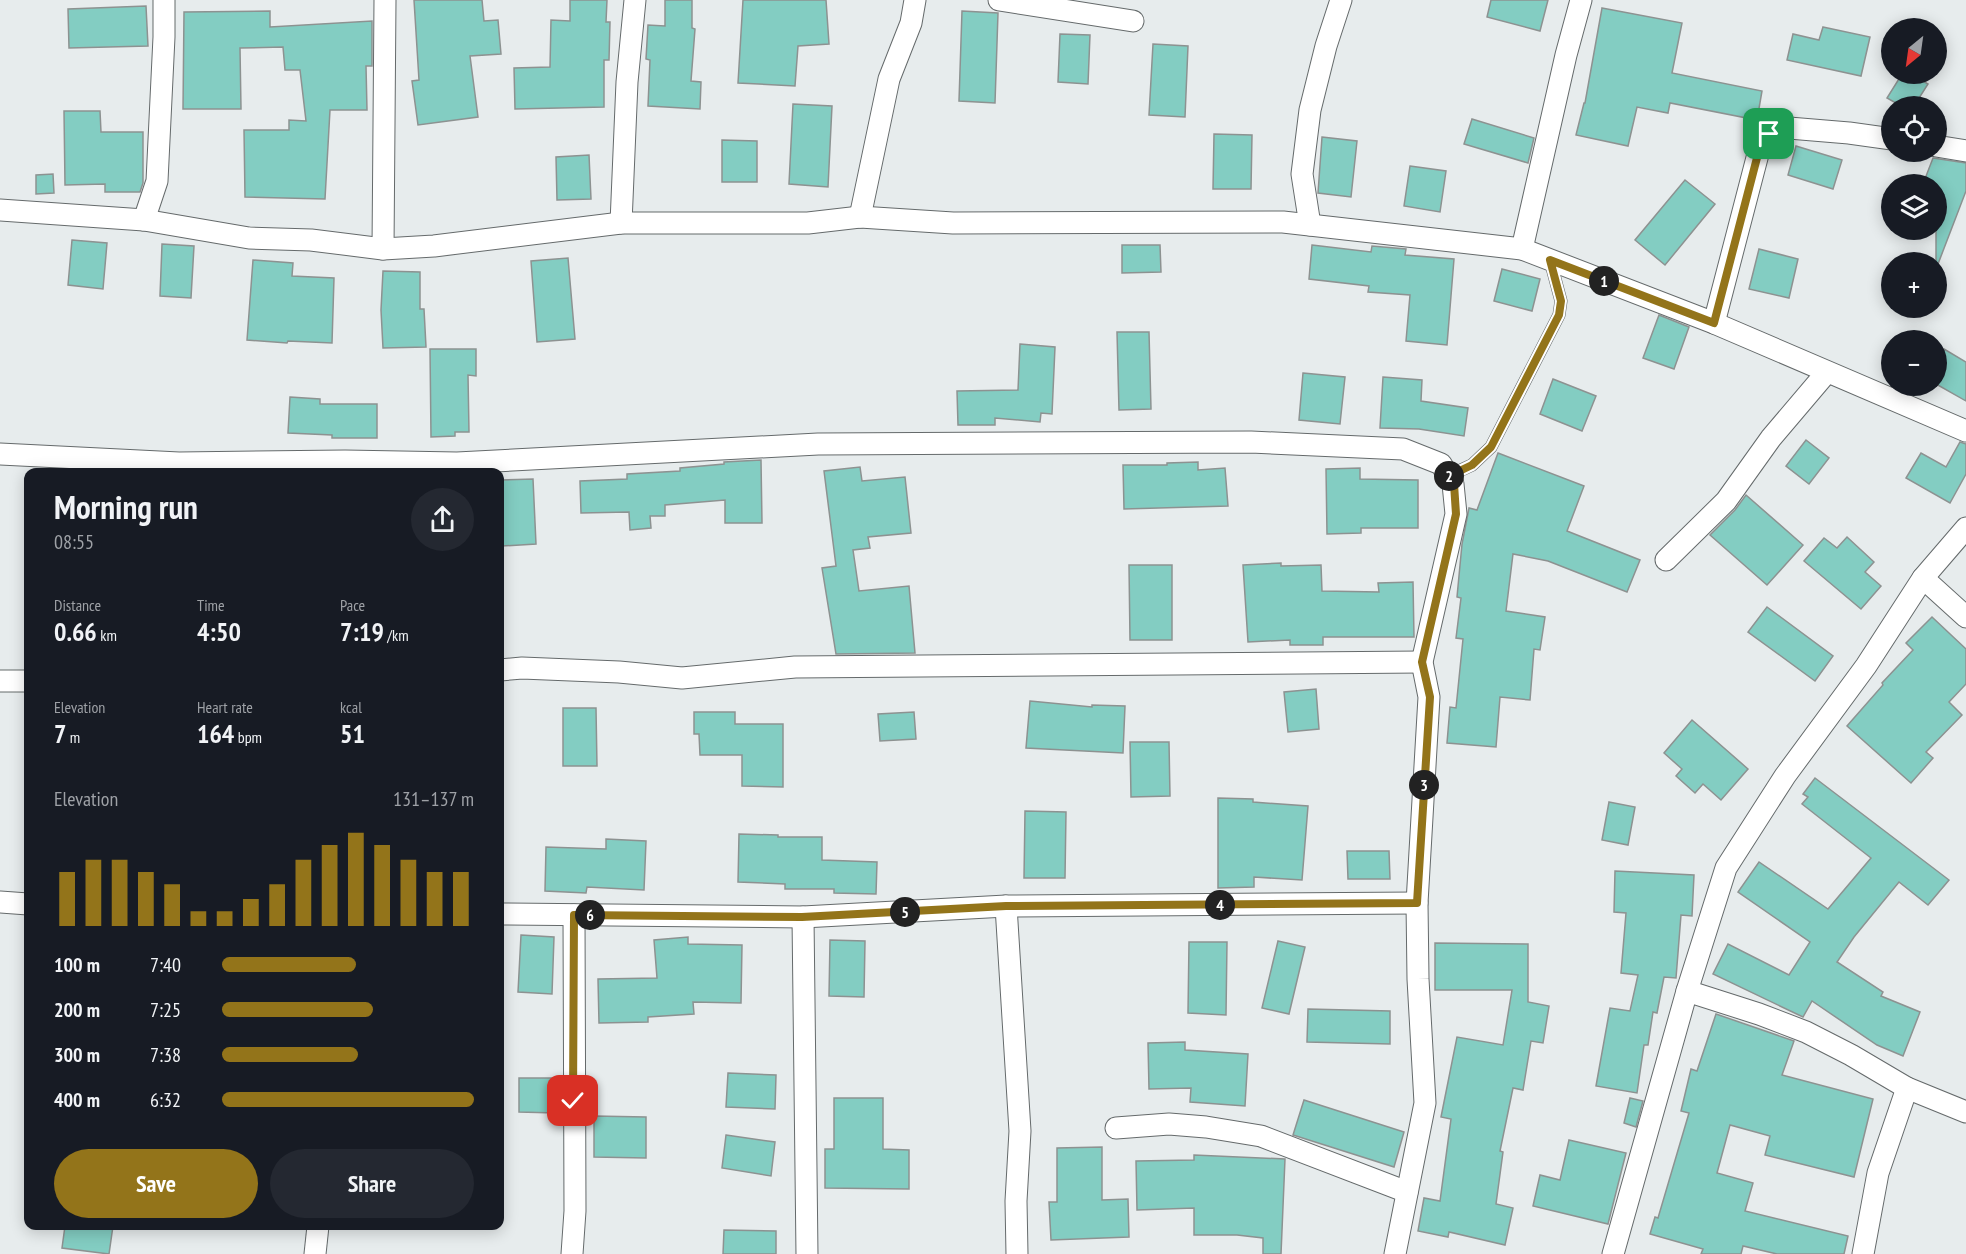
<!DOCTYPE html>
<meta charset="utf-8">
<style>
body{margin:0;font-family:"PT Sans Narrow",sans-serif;background:#242831;color:#f1f3f6;height:100vh;display:flex;flex-direction:column;font-size:22px;white-space:nowrap}
*{box-sizing:border-box;margin:0}
p{font-size:20px;color:#9ea1a6}
.icon{flex:none;width:33px;height:33px;fill:none;stroke:currentColor;stroke-width:2;stroke-linecap:round;stroke-linejoin:round}
.map{position:relative;flex:1;overflow:hidden}
.drawer{position:absolute;left:24px;top:468px;width:480px;height:762px;display:flex;flex-direction:column;background:#171b24;border-radius:12px;box-shadow:0 3px 15px #0003}
.drawer>*{flex:none}
.needle{width:39px;rotate:209deg}
.fabs{position:absolute;left:1881px;top:18px;display:grid;gap:12px}
.fabs a{display:grid;place-items:center;width:66px;height:66px;border-radius:50%;background:#171b24;box-shadow:0 3px 15px #0003;font-size:30px}
.pin{position:absolute;display:grid;place-items:center;width:51px;height:51px;color:#fff;margin:-26px;border-radius:12px;box-shadow:0 3px 9px #0006}
.km{position:absolute;width:30px;height:30px;margin:-15px;border-radius:50%;background:#222;color:#fff;font-size:16px;line-height:30px;text-align:center}
.round{display:grid;place-items:center;flex:none;width:63px;height:63px;border-radius:32px;background:#242831}
.overview{display:flex;align-items:center;justify-content:space-between;height:102px;padding:0 30px}
h1{font-size:33px;font-weight:600;line-height:45px}
.metrics{display:grid;grid-template-columns:repeat(3,1fr);gap:9px;height:102px;padding:6px 30px}
.metrics div{display:grid;align-content:center}
.metrics b{font-size:26px;font-weight:600}
.metrics small{font-size:16px;font-weight:400}
.metrics p{font-size:16px}
.chart{height:168px;padding:12px 30px}
.chart p{display:flex;justify-content:space-between}
.chart svg{width:100%;height:108px;margin-top:6px;stroke:#93741a;stroke-width:6}
.primary-button{display:flex;gap:12px;margin-top:auto;padding:12px 30px}
.primary-button a{flex:1;height:69px;border-radius:36px;background:#93741a;color:#fff;font-size:24px;font-weight:600;line-height:69px;text-align:center}
.primary-button a+a{background:#242831;color:#f1f3f6}
ul{padding:0 30px;list-style:none;font-size:20px}
li{display:grid;grid-template-columns:96px 72px 1fr;align-items:center;height:45px}
li i{height:15px;border-radius:8px;background:#93741a}
.map>svg:first-child{display:block}
.building{fill:#83cdc2;stroke:#8d9291;stroke-width:1.5}
.lines{fill:none;stroke-linecap:round;stroke-linejoin:round}
.lane-casing{stroke:#656a6b;stroke-width:13}
.street-casing{stroke:#656a6b;stroke-width:23}
.lane{stroke:#fff;stroke-width:10}
.street{stroke:#fff;stroke-width:21}
.route-casing{stroke:#fff;stroke-width:12}
.route{stroke:#93741a;stroke-width:8}
</style>
<div class="map">
<svg width="1966" height="1254" viewBox="0 0 1966 1254">
<rect width="100%" height="100%" fill="#e7eced"/>
<g class="building">
<path d="M 414,0 L 482,0 L 484,21 L 498,20 L 501,54 L 470,56 L 478,117 L 418,125 L 412,81 L 419,80 Z"/>
<path d="M 570,0 L 607,0 L 606,22 L 610,22 L 609,60 L 604,60 L 604,107 L 515,109 L 514,68 L 550,67 L 551,20 L 570,21 Z"/>
<path d="M 665,0 L 692,0 L 692,28 L 695,29 L 691,81 L 701,82 L 700,109 L 648,106 L 650,60 L 646,59 L 648,25 L 665,26 Z"/>
<path d="M 743,0 L 826,0 L 829,44 L 798,46 L 795,86 L 738,83 Z"/>
<path d="M 1491,0 L 1548,0 L 1540,31 L 1487,17 Z"/>
<path d="M 146,6 L 148,46 L 69,48 L 68,9 Z"/>
<path d="M 1602,8 L 1682,23 L 1672,73 L 1762,91 L 1757,120 L 1670,103 L 1668,113 L 1637,107 L 1628,146 L 1576,135 L 1584,103 L 1585,103 Z"/>
<path d="M 270,11 L 270,27 L 372,21 L 372,66 L 366,66 L 367,110 L 330,110 L 325,199 L 245,197 L 244,130 L 289,130 L 289,120 L 306,121 L 300,70 L 285,70 L 283,47 L 240,48 L 241,109 L 183,109 L 184,12 Z"/>
<path d="M 962,11 L 998,13 L 995,103 L 959,101 Z"/>
<path d="M 1823,27 L 1870,37 L 1861,76 L 1787,60 L 1793,34 L 1819,40 Z"/>
<path d="M 1060,34 L 1090,35 L 1088,84 L 1058,82 Z"/>
<path d="M 1153,44 L 1188,46 L 1185,117 L 1149,115 Z"/>
<path d="M 1902,74 L 1911,74 L 1928,84 L 1914,106 L 1901,106 L 1887,98 Z"/>
<path d="M 793,104 L 832,106 L 828,187 L 789,184 Z"/>
<path d="M 64,111 L 100,111 L 101,132 L 143,132 L 143,183 L 140,192 L 105,192 L 105,184 L 65,185 Z"/>
<path d="M 1472,119 L 1534,138 L 1528,163 L 1464,144 Z"/>
<path d="M 1214,134 L 1252,135 L 1251,189 L 1213,189 Z"/>
<path d="M 1322,137 L 1357,141 L 1351,197 L 1318,193 Z"/>
<path d="M 722,140 L 757,141 L 757,182 L 722,182 Z"/>
<path d="M 1796,146 L 1842,160 L 1833,189 L 1788,175 Z"/>
<path d="M 589,155 L 591,199 L 557,200 L 556,157 Z"/>
<path d="M 1933,158 L 1966,163 L 1966,191 L 1938,264 L 1936,264 L 1936,184 L 1923,184 Z"/>
<path d="M 1410,166 L 1446,171 L 1440,212 L 1404,206 Z"/>
<path d="M 53,174 L 54,193 L 36,194 L 36,175 Z"/>
<path d="M 1685,180 L 1715,204 L 1665,265 L 1635,240 Z"/>
<path d="M 72,240 L 107,243 L 103,289 L 68,285 Z"/>
<path d="M 162,244 L 194,246 L 191,298 L 160,296 Z"/>
<path d="M 1122,245 L 1160,245 L 1161,272 L 1122,273 Z"/>
<path d="M 1312,245 L 1371,252 L 1372,246 L 1406,249 L 1405,255 L 1454,259 L 1447,345 L 1406,341 L 1410,295 L 1368,292 L 1369,286 L 1309,279 Z"/>
<path d="M 1759,249 L 1798,259 L 1789,298 L 1749,289 Z"/>
<path d="M 568,258 L 575,339 L 537,342 L 531,261 Z"/>
<path d="M 253,260 L 293,263 L 292,276 L 334,278 L 332,343 L 288,341 L 287,343 L 247,340 Z"/>
<path d="M 1502,269 L 1540,279 L 1532,311 L 1494,301 Z"/>
<path d="M 383,271 L 420,272 L 420,309 L 424,309 L 426,347 L 383,348 L 381,310 Z"/>
<path d="M 1659,315 L 1689,327 L 1674,369 L 1643,358 Z"/>
<path d="M 1117,332 L 1149,332 L 1151,409 L 1119,410 Z"/>
<path d="M 1020,344 L 1055,347 L 1052,414 L 1041,413 L 1040,422 L 995,418 L 995,425 L 958,425 L 957,391 L 1018,390 Z"/>
<path d="M 430,349 L 476,349 L 476,376 L 468,375 L 469,432 L 455,432 L 455,436 L 431,437 Z"/>
<path d="M 1944,349 L 1966,362 L 1966,401 L 1936,384 L 1936,362 Z"/>
<path d="M 1303,373 L 1345,377 L 1340,424 L 1299,420 Z"/>
<path d="M 1383,377 L 1422,380 L 1421,401 L 1468,408 L 1464,436 L 1419,429 L 1380,428 Z"/>
<path d="M 1553,379 L 1596,396 L 1582,431 L 1540,414 Z"/>
<path d="M 290,397 L 320,399 L 320,404 L 377,404 L 377,438 L 332,438 L 332,435 L 288,433 Z"/>
<path d="M 1806,440 L 1829,458 L 1809,484 L 1786,466 Z"/>
<path d="M 1960,442 L 1966,444 L 1966,474 L 1950,503 L 1906,478 L 1921,453 L 1946,467 Z"/>
<path d="M 1498,453 L 1584,486 L 1567,531 L 1640,560 L 1627,592 L 1548,561 L 1513,554 L 1506,611 L 1545,617 L 1540,650 L 1534,649 L 1530,700 L 1500,697 L 1496,747 L 1447,743 L 1450,707 L 1456,708 L 1463,639 L 1456,638 L 1461,598 L 1457,597 L 1462,544 L 1469,508 L 1477,510 Z"/>
<path d="M 761,460 L 762,523 L 725,523 L 725,500 L 665,505 L 665,516 L 650,516 L 651,528 L 630,530 L 629,512 L 581,513 L 580,481 L 627,479 L 627,474 L 680,471 L 680,468 L 724,464 L 724,462 Z"/>
<path d="M 1198,462 L 1198,470 L 1225,468 L 1228,506 L 1124,509 L 1123,465 L 1167,465 L 1167,463 Z"/>
<path d="M 860,467 L 862,481 L 905,477 L 911,533 L 868,537 L 870,548 L 853,550 L 859,591 L 909,586 L 915,653 L 836,654 L 822,568 L 836,566 L 824,471 Z"/>
<path d="M 1360,468 L 1360,479 L 1418,480 L 1418,528 L 1361,528 L 1361,533 L 1327,534 L 1326,469 Z"/>
<path d="M 533,479 L 536,544 L 502,546 L 500,480 Z"/>
<path d="M 1746,495 L 1803,545 L 1767,585 L 1710,535 L 1735,510 Z"/>
<path d="M 1847,537 L 1874,562 L 1865,572 L 1881,586 L 1861,609 L 1804,561 L 1824,538 L 1837,548 Z"/>
<path d="M 1281,563 L 1281,566 L 1321,565 L 1322,591 L 1379,592 L 1378,583 L 1413,582 L 1414,637 L 1323,637 L 1323,645 L 1290,645 L 1290,640 L 1248,642 L 1243,565 Z"/>
<path d="M 1129,565 L 1172,565 L 1172,640 L 1130,640 Z"/>
<path d="M 1767,607 L 1833,656 L 1815,681 L 1748,632 Z"/>
<path d="M 1932,617 L 1966,649 L 1966,684 L 1949,702 L 1962,715 L 1926,752 L 1933,758 L 1911,783 L 1847,726 L 1883,685 L 1882,683 L 1913,650 L 1906,643 Z"/>
<path d="M 1316,689 L 1319,729 L 1288,732 L 1284,692 Z"/>
<path d="M 1030,701 L 1092,707 L 1092,705 L 1125,706 L 1123,753 L 1026,748 Z"/>
<path d="M 563,708 L 596,708 L 597,766 L 563,766 Z"/>
<path d="M 694,712 L 735,712 L 735,724 L 783,724 L 783,787 L 742,786 L 742,755 L 700,755 L 699,734 L 694,734 Z"/>
<path d="M 914,712 L 916,739 L 880,741 L 878,714 Z"/>
<path d="M 1692,720 L 1748,769 L 1721,800 L 1703,784 L 1695,793 L 1676,776 L 1682,769 L 1664,753 Z"/>
<path d="M 1130,742 L 1169,742 L 1170,796 L 1131,797 Z"/>
<path d="M 1815,778 L 1949,880 L 1928,905 L 1899,882 L 1854,937 L 1837,962 L 1883,992 L 1881,996 L 1920,1012 L 1903,1056 L 1877,1045 L 1812,1001 L 1803,1017 L 1713,974 L 1728,944 L 1789,975 L 1810,942 L 1738,892 L 1759,862 L 1828,909 L 1871,858 L 1802,804 L 1808,797 L 1803,794 Z"/>
<path d="M 1218,798 L 1253,799 L 1253,802 L 1308,806 L 1302,880 L 1254,877 L 1254,887 L 1218,888 Z"/>
<path d="M 1609,802 L 1635,807 L 1628,845 L 1602,840 Z"/>
<path d="M 1025,811 L 1066,812 L 1065,878 L 1024,878 Z"/>
<path d="M 739,834 L 778,835 L 778,837 L 822,837 L 822,860 L 877,862 L 876,894 L 834,893 L 834,889 L 785,889 L 785,884 L 738,882 Z"/>
<path d="M 606,839 L 646,841 L 644,890 L 587,887 L 586,893 L 545,891 L 546,847 L 606,849 Z"/>
<path d="M 1347,851 L 1389,851 L 1390,879 L 1348,879 Z"/>
<path d="M 1615,871 L 1694,875 L 1692,916 L 1681,915 L 1676,978 L 1664,977 L 1657,1013 L 1653,1012 L 1648,1045 L 1644,1045 L 1637,1093 L 1596,1086 L 1610,1008 L 1630,1011 L 1638,975 L 1621,973 L 1626,913 L 1614,912 Z"/>
<path d="M 521,935 L 554,937 L 552,994 L 518,992 Z"/>
<path d="M 688,937 L 688,944 L 742,945 L 741,1003 L 693,1002 L 694,1014 L 648,1017 L 648,1022 L 599,1023 L 598,979 L 657,978 L 654,940 Z"/>
<path d="M 830,940 L 865,941 L 864,997 L 829,996 Z"/>
<path d="M 1278,941 L 1305,947 L 1289,1014 L 1262,1008 Z"/>
<path d="M 1189,942 L 1227,942 L 1226,1015 L 1188,1013 Z"/>
<path d="M 1435,943 L 1528,944 L 1528,1002 L 1549,1006 L 1543,1043 L 1531,1041 L 1523,1090 L 1513,1088 L 1500,1151 L 1503,1152 L 1496,1204 L 1513,1208 L 1505,1245 L 1449,1232 L 1448,1237 L 1418,1231 L 1424,1198 L 1440,1201 L 1451,1119 L 1441,1117 L 1457,1037 L 1503,1045 L 1512,990 L 1435,990 Z"/>
<path d="M 1308,1009 L 1390,1011 L 1390,1044 L 1307,1042 Z"/>
<path d="M 1716,1014 L 1794,1041 L 1782,1075 L 1873,1099 L 1854,1177 L 1765,1155 L 1770,1136 L 1730,1125 L 1717,1173 L 1753,1183 L 1745,1211 L 1848,1236 L 1844,1254 L 1777,1254 L 1743,1246 L 1741,1254 L 1701,1254 L 1703,1249 L 1650,1234 L 1655,1217 L 1658,1218 L 1689,1113 L 1681,1111 L 1691,1069 L 1697,1071 Z"/>
<path d="M 1185,1042 L 1185,1050 L 1248,1054 L 1245,1106 L 1190,1102 L 1191,1088 L 1149,1089 L 1148,1043 Z"/>
<path d="M 728,1073 L 776,1075 L 775,1109 L 726,1107 Z"/>
<path d="M 519,1078 L 555,1078 L 555,1113 L 519,1112 Z"/>
<path d="M 834,1098 L 883,1098 L 883,1149 L 909,1150 L 909,1189 L 825,1188 L 825,1149 L 834,1149 Z"/>
<path d="M 1630,1098 L 1643,1101 L 1636,1127 L 1624,1123 Z"/>
<path d="M 1304,1100 L 1404,1132 L 1394,1167 L 1293,1135 Z"/>
<path d="M 594,1116 L 646,1117 L 646,1158 L 594,1157 Z"/>
<path d="M 726,1135 L 775,1142 L 771,1176 L 722,1168 Z"/>
<path d="M 1569,1140 L 1626,1153 L 1608,1224 L 1533,1206 L 1540,1175 L 1560,1180 Z"/>
<path d="M 1102,1147 L 1102,1200 L 1128,1199 L 1129,1237 L 1051,1240 L 1049,1202 L 1057,1202 L 1057,1148 Z"/>
<path d="M 1194,1155 L 1285,1159 L 1281,1254 L 1263,1254 L 1263,1238 L 1237,1235 L 1194,1235 L 1194,1208 L 1137,1210 L 1136,1161 L 1194,1160 Z"/>
<path d="M 65,1226 L 113,1226 L 109,1254 L 62,1248 Z"/>
<path d="M 724,1230 L 776,1231 L 776,1254 L 723,1254 Z"/>
</g>
<g class="lines">
<g class="lane-casing">
<path id="lane" d="M 1448,476 L 1472,465 L 1491,447 L 1559,315 L 1561,301 L 1550,260"/>
</g>
<g class="street-casing">
<g id="street">
<path d="M 999,0 L 1133,21"/>
<path d="M 1936,146 L 1966,151"/>
<path d="M 0,210 L 144,220 L 249,238 L 311,240 L 383,249 L 434,246 L 621,223 L 808,223 L 860,217 L 953,223 L 1283,222 L 1522,249 L 1714,323 L 1966,431"/>
<path d="M 860,217 L 889,79 L 911,23 L 915,0"/>
<path d="M 144,220 L 157,181 L 164,37 L 164,0"/>
<path d="M 621,223 L 627,82 L 635,0"/>
<path d="M 1310,225 L 1302,174 L 1310,110 L 1326,46 L 1341,0"/>
<path d="M 383,249 L 385,0"/>
<path d="M 1522,249 L 1566,55 L 1581,0"/>
<path d="M 1714,323 L 1758,154 L 1769,134 L 1789,128 L 1849,133 L 1892,139"/>
<path d="M 0,454 L 179,463 L 345,461 L 457,463 L 818,444 L 1251,442 L 1403,449 L 1441,464 L 1453,484 L 1456,514 L 1422,662 L 1429,697 L 1417,903 L 1418,979 L 1425,1103 L 1395,1254"/>
<path d="M 1666,560 L 1726,501 L 1771,438 L 1827,372"/>
<path d="M 1923,578 L 1966,617"/>
<path d="M 500,670 L 522,668 L 619,672 L 682,678 L 795,667 L 1422,662"/>
<path d="M 0,681 L 28,681"/>
<path d="M 0,902 L 28,904"/>
<path d="M 1006,906 L 1020,1131 L 1016,1201 L 1017,1254"/>
<path d="M 500,914 L 803,917 L 1006,906 L 1417,903"/>
<path d="M 803,917 L 807,1254"/>
<path d="M 1687,991 L 1759,1014 L 1806,1032 L 1851,1055 L 1907,1088 L 1966,1112"/>
<path d="M 1116,1128 L 1169,1124 L 1206,1127 L 1261,1136 L 1407,1192"/>
<path d="M 315,1254 L 318,1226"/>
<path d="M 572,1254 L 575,1211 L 574,915"/>
<path d="M 1613,1254 L 1687,991 L 1726,868 L 1785,776 L 1866,666 L 1923,578 L 1966,528"/>
<path d="M 1863,1254 L 1878,1173 L 1907,1088"/>
</g>
</g>
<use href="#lane" class="lane"/>
<use href="#street" class="street"/>
</g>
<g class="lines">
<g class="route-casing">
<path id="route" d="M 573,1101 L 574,915 L 802,917 L 1006,906 L 1417,903 L 1430,697 L 1422,662 L 1456,514 L 1454,484 L 1449,476 L 1472,465 L 1491,447 L 1559,315 L 1561,301 L 1550,260 L 1714,323 L 1758,154 L 1769,134"/>
</g>
<use href="#route" class="route"/>
</g>
</svg>
<div class="fabs">
<a><svg class="needle" viewBox="-14 -14 28 28"><path d="M0-13l5 13h-10z" fill="#e53935"/><path d="M0 13l5-13h-10z" fill="#9ea1a6"/></svg></a>
<a><svg class="icon" aria-label="locate" viewBox="0 0 24 24"><circle cx="12" cy="12" r="6"/><path d="M12 2v4M12 18v4M2 12h4M18 12h4"/></svg></a>
<a><svg class="icon" aria-label="layers" viewBox="0 0 24 24"><path d="M12 4l9 5-9 5-9-5zM3 14l9 5 9-5"/></svg></a>
<a>+</a>
<a>−</a>
</div>
<div class="pin" style="left:1769px;top:134px;background:#1e9e55"><svg class="icon" aria-label="arrive" viewBox="0 0 24 24"><path d="M6 21V4h12l-3 4 3 4H6"/></svg></div>
<div class="pin" style="left:573px;top:1101px;background:#d93025"><svg class="icon" aria-label="check" viewBox="0 0 24 24"><path d="M5 12l5 5 9-10"/></svg></div>
<b class="km" style="left:1604px;top:281px">1</b>
<b class="km" style="left:1449px;top:476px">2</b>
<b class="km" style="left:1424px;top:785px">3</b>
<b class="km" style="left:1220px;top:905px">4</b>
<b class="km" style="left:905px;top:912px">5</b>
<b class="km" style="left:590px;top:915px">6</b>
<section class="drawer">
<div class="overview"><div><h1>Morning run</h1><p>08:55</p></div><a class="round"><svg class="icon" aria-label="share" viewBox="0 0 24 24"><path d="M12 15V3M7 8l5-5 5 5M5 13v7h14v-7"/></svg></a></div>
<div class="metrics">
<div><p>Distance</p><b>0.66<small> km</small></b></div>
<div><p>Time</p><b>4:50</b></div>
<div><p>Pace</p><b>7:19<small> /km</small></b></div>
</div>
<div class="metrics">
<div><p>Elevation</p><b>7<small> m</small></b></div>
<div><p>Heart rate</p><b>164<small> bpm</small></b></div>
<div><p>kcal</p><b>51</b></div>
</div>
<div class="chart"><p><span>Elevation</span>131–137 m</p>
<svg viewBox="0 0 160 44" preserveAspectRatio="none"><path d="M5 44V22M15 44V17M25 44V17M35 44V22M45 44V27M55 44V38M65 44V38M75 44V33M85 44V27M95 44V17M105 44V11M115 44V6M125 44V11M135 44V17M145 44V22M155 44V22"/></svg>
</div>
<ul>
<li><b>100 m</b>7:40<i style="width:53%"></i></li>
<li><b>200 m</b>7:25<i style="width:60%"></i></li>
<li><b>300 m</b>7:38<i style="width:54%"></i></li>
<li><b>400 m</b>6:32<i style="width:100%"></i></li>
</ul>
<div class="primary-button"><a>Save</a><a>Share</a></div>
</section>
</div>
